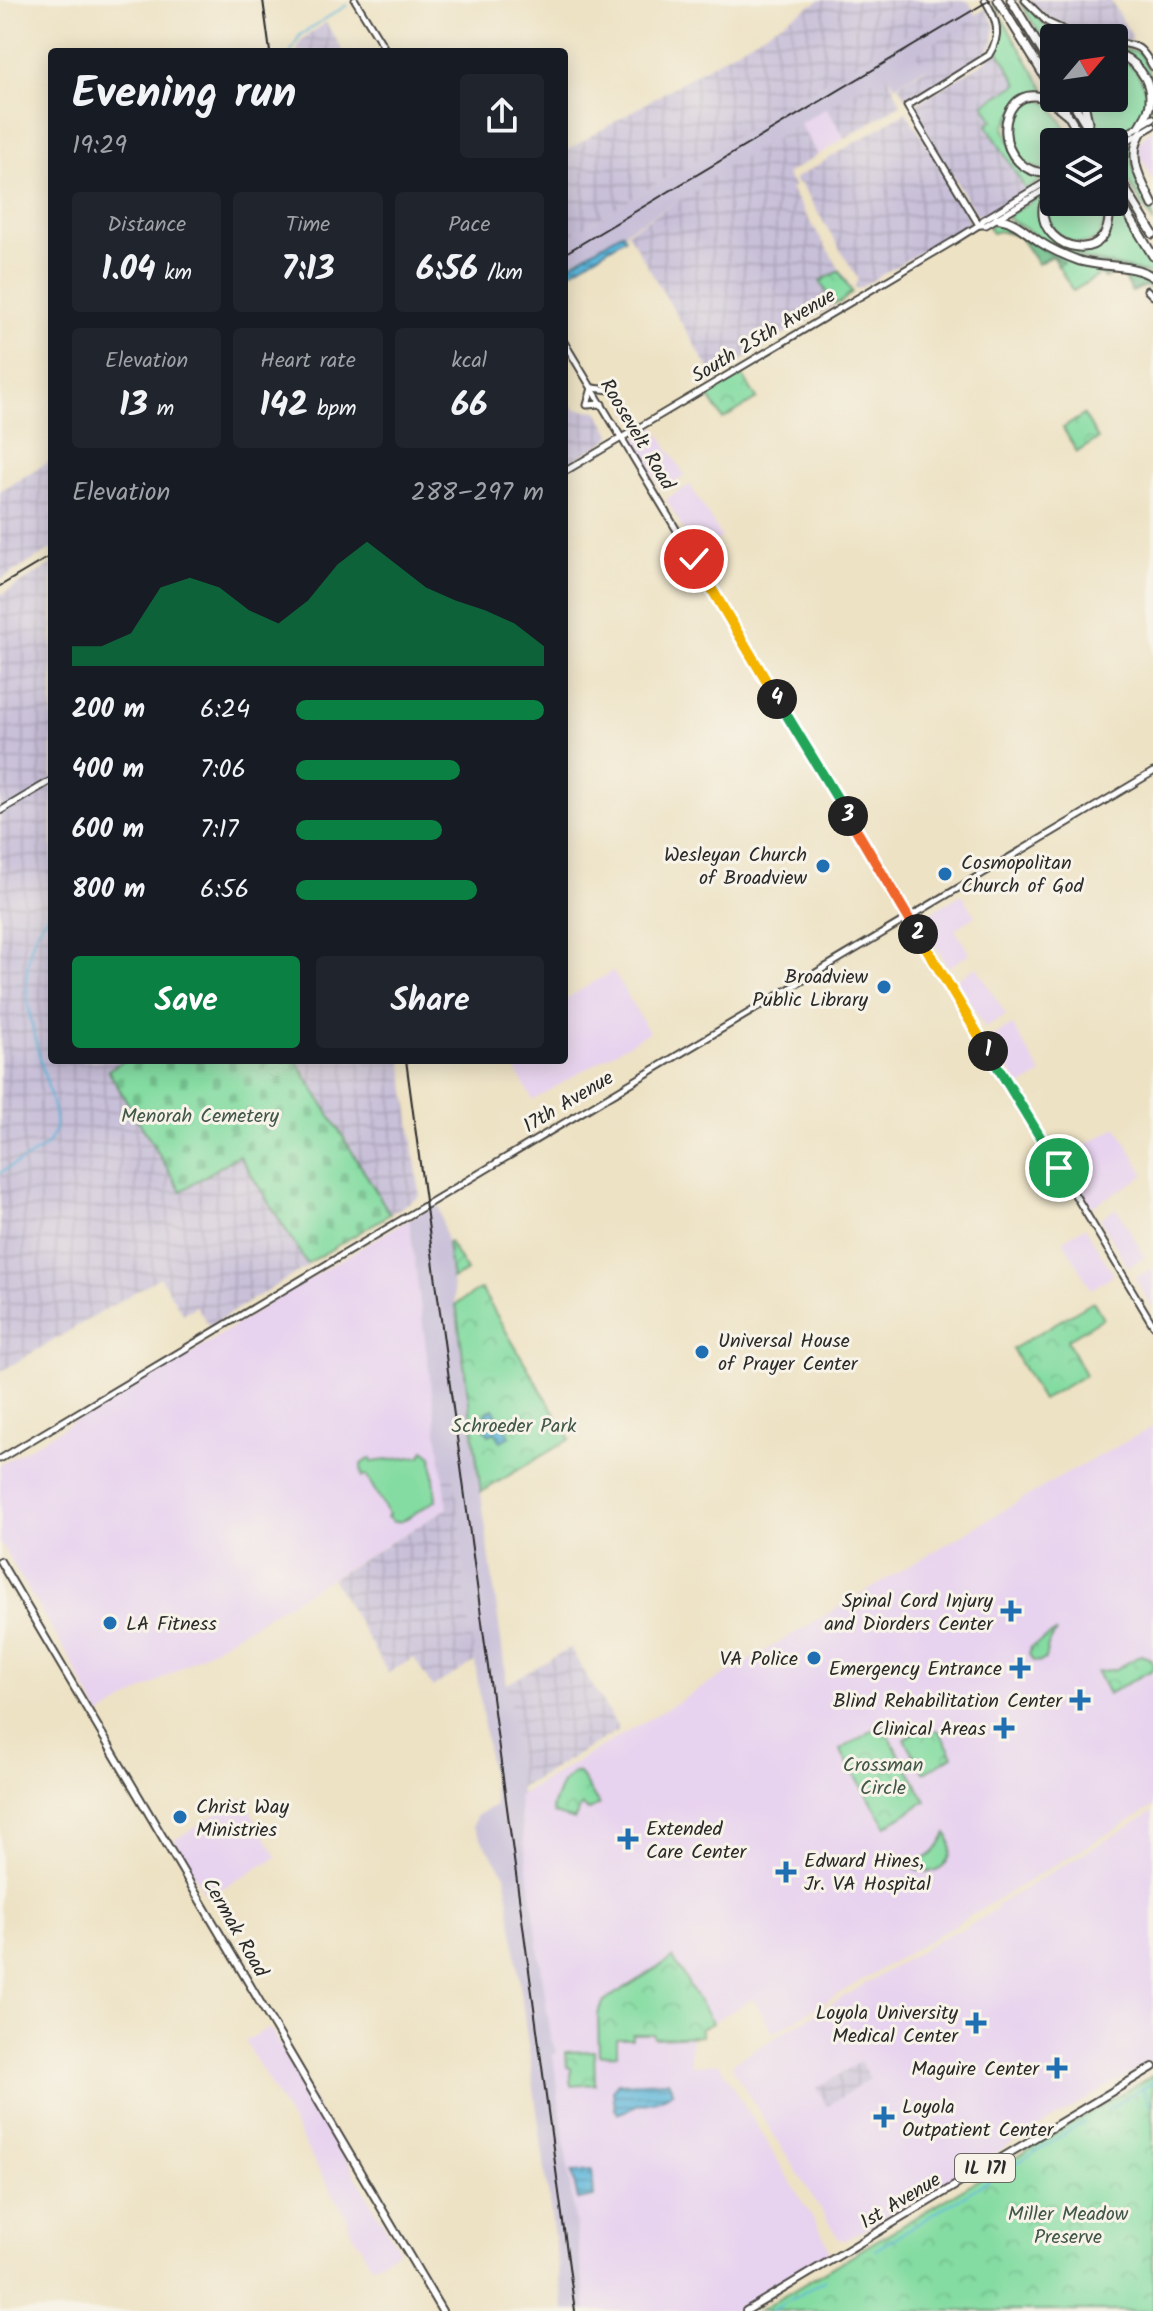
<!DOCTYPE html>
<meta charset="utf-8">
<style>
body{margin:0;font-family:Kalam,sans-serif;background:#20242c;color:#f1f3f6;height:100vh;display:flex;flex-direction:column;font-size:30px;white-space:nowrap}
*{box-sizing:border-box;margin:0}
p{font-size:26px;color:#9ea1a6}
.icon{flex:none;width:44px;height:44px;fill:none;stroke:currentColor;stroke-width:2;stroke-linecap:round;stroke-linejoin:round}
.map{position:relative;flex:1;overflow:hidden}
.details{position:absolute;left:48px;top:48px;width:520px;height:1016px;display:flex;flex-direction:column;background:#171b24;border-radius:8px;box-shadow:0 4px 20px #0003}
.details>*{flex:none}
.needle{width:52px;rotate:61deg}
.tools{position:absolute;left:1040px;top:24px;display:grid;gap:16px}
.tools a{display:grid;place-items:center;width:88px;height:88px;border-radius:8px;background:#171b24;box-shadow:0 4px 20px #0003;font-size:40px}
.pin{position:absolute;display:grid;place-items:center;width:68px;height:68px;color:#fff;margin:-34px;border:4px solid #fff;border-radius:50%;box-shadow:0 2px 8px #0007}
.km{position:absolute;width:40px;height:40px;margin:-20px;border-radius:50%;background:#222;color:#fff;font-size:22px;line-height:40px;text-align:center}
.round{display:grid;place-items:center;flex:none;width:84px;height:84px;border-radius:8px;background:#20242c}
.head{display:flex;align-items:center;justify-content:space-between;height:136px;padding:0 24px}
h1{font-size:44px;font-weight:700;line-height:60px}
.metrics{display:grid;grid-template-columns:repeat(3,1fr);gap:12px;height:136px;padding:8px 24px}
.metrics div{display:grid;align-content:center;border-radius:8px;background:#20242c;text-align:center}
.metrics b{font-size:34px;font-weight:700}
.metrics small{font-size:22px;font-weight:400}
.metrics p{font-size:22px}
.chart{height:224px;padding:16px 24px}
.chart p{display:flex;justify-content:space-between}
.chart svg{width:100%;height:144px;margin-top:8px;fill:#0b8043;opacity:.7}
.primary-button{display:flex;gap:16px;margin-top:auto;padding:16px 24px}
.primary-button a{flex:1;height:92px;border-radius:8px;background:#0b8043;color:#fff;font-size:32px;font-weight:700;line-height:92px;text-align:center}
.primary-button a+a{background:#20242c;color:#f1f3f6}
ul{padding:0 24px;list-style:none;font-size:26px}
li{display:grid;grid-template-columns:128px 96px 1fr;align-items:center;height:60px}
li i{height:20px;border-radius:10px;background:#0b8043}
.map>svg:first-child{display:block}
.built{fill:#e7d2ef}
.industrial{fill:url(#industrial-grid)}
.railway{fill:#c8bfd8}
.grass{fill:#84dca2;stroke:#588466;stroke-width:2}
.forest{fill:url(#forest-firs);stroke:#4b745a;stroke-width:2}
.cemetery{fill:url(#cemetery-stones);stroke:#588466;stroke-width:2}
.park{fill:url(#park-crowns);stroke:#588466;stroke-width:2}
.garden{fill:url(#garden-furrows);stroke:#588466;stroke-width:2}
.water{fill:url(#water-rules);stroke:#447082;stroke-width:2}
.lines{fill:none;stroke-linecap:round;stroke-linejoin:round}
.stream{stroke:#5db6da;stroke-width:2}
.tertiary-casing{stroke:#484642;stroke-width:9}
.secondary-casing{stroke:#484642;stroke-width:9}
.primary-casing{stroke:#484642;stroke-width:10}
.motorway-casing{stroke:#484642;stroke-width:11}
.tertiary{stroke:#fff;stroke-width:5}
.secondary{stroke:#fff;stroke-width:5}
.primary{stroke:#fff;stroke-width:6}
.motorway{stroke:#fff;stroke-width:7}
.rail{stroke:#2b2b2b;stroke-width:2}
.split-1-casing{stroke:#fff;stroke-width:16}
.split-2-casing{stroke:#fff;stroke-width:16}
.split-3-casing{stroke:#fff;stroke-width:16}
.split-4-casing{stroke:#fff;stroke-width:16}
.split-5-casing{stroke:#fff;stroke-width:16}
.split-1{stroke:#22a559;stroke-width:10}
.split-2{stroke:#f5b400;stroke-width:10}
.split-3{stroke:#f0652b;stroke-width:10}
.split-4{stroke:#22a559;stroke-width:10}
.split-5{stroke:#f5b400;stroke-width:10}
.poi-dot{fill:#1f6fb2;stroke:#f7f3e8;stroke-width:3}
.labels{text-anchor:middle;stroke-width:6;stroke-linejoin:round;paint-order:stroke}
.shield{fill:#f7f3e8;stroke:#686764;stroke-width:2}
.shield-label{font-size:18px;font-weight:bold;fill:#2b2b2b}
.street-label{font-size:20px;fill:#2b2b2b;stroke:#f7f3e8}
.poi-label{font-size:20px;fill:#2b2b2b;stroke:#f7f3e8;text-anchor:end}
.park-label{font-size:20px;fill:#415749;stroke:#f7f3e8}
</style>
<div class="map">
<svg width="1153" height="2311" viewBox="0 0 1153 2311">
<defs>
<pattern id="industrial-grid" width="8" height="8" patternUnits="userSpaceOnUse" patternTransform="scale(2)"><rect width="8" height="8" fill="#c8bfd8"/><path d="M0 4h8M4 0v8" fill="none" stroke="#aca4ba"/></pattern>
<pattern id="forest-firs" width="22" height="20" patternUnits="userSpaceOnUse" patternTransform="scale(2)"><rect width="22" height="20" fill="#6bbc88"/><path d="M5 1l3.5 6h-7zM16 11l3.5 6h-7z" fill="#58996f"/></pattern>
<pattern id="cemetery-stones" width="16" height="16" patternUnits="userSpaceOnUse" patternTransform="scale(2)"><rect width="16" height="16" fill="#84dca2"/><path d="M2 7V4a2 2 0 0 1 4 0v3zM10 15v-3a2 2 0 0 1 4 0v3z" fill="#72bd8c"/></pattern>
<pattern id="park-crowns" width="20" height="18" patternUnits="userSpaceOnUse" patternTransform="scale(2)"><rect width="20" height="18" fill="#84dca2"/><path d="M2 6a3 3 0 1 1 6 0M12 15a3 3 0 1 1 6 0" fill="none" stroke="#72bd8c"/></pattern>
<pattern id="garden-furrows" width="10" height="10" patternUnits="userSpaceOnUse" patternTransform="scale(2)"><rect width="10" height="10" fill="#84dca2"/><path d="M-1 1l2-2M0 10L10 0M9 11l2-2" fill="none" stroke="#72bd8c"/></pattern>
<pattern id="water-rules" width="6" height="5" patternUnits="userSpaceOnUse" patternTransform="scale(2)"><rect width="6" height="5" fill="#5db6da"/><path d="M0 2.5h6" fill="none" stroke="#4d94b1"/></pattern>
</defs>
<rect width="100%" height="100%" fill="#f7f3e8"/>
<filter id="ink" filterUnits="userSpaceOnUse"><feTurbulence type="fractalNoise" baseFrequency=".0125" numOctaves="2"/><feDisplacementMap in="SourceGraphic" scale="16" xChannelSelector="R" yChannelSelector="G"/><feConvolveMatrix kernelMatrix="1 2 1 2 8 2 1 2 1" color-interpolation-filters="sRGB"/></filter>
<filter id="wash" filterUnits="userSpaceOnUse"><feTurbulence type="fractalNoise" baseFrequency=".006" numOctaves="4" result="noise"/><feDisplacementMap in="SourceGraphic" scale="32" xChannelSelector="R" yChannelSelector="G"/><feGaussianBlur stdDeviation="1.8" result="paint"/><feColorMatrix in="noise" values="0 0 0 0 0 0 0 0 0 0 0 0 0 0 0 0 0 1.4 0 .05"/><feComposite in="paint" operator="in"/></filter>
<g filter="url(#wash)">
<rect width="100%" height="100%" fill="#ede2c4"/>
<g class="built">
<path d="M 826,107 L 845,138 L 818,155 L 799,123 Z"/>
<path d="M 1153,130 L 1153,182 L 1136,147 L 1146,134 Z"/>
<path d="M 655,426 L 685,476 L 664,488 L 663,492 L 633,443 L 637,437 Z"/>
<path d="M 690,485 L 722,538 L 702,547 L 700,551 L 695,550 L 666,499 Z"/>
<path d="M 962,894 L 975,916 L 955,929 L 970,954 L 948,967 L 920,919 Z"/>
<path d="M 977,967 L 1006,1015 L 985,1027 L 956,979 Z"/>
<path d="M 613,971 L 649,1032 L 533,1100 L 510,1060 L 564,1060 L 564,1000 Z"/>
<path d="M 1012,1025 L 1042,1074 L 1020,1087 L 991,1038 Z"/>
<path d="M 1117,1127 L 1145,1175 L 1091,1207 L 1063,1158 Z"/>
<path d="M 1117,1208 L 1145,1257 L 1128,1267 L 1100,1218 Z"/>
<path d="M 409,1219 L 448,1508 L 100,1716 L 70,1659 L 0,1543 L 0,1465 L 148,1377 L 185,1358 L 285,1293 Z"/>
<path d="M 1085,1227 L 1114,1275 L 1091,1289 L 1063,1240 Z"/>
<path d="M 1153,1268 L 1153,1308 L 1135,1278 Z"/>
<path d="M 1153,1427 L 1153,1807 L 773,2033 L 753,1999 L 700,2029 L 702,2036 L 691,2037 L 691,2065 L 719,2063 L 828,2244 L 829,2253 L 735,2311 L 587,2311 L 553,2055 L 557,2053 L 551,2039 L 518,1796 L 1057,1479 Z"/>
<path d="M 243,1798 L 277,1857 L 207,1897 L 174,1840 Z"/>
<path d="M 1153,1812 L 1153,2060 L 907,2206 L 845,2240 L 839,2239 L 732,2068 L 734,2062 L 952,1932 L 957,1932 L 974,1923 L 996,1909 L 997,1905 Z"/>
<path d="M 267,2029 L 272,2031 L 399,2250 L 372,2266 L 350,2228 L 346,2216 L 245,2041 Z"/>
</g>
<g class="industrial">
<path d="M 820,0 L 964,0 L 564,239 L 564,152 Z"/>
<path d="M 1029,0 L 1110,0 L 1131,34 L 1131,40 L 1127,42 L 1072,32 L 1054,23 Z"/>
<path d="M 987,8 L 995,27 L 993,42 L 984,57 L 910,100 L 906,98 L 898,85 L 925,69 L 916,53 L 976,17 L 977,14 Z"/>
<path d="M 326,23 L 344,52 L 297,52 L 300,42 L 306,36 Z"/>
<path d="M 997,48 L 1018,84 L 994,121 L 987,125 L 1026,191 L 981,217 L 975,213 L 914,111 L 917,103 L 985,62 Z"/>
<path d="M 886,71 L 901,104 L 845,138 L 826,107 Z"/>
<path d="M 906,112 L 933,154 L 967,215 L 969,223 L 858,289 L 855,287 L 858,279 L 800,183 L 797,184 L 794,179 Z"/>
<path d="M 799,123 L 818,155 L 786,174 L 794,187 L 790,189 L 852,289 L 852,294 L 714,377 L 627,232 L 698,189 L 697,185 Z"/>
<path d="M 564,394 L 574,409 L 598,411 L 611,434 L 609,439 L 564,466 Z"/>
<path d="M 52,460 L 52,549 L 0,580 L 0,491 Z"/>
<path d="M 52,564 L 52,1060 L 125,1060 L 109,1070 L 180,1190 L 239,1155 L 308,1266 L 209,1326 L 196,1306 L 183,1314 L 160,1277 L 0,1372 L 0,596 Z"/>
<path d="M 296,1060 L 402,1060 L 420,1196 L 390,1214 Z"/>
<path d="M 454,1474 L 462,1535 L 460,1536 L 464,1583 L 475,1662 L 432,1687 L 414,1658 L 388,1673 L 332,1578 L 448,1508 L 443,1476 Z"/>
<path d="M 570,1648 L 619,1730 L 520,1788 L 516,1754 L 519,1745 L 515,1743 L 507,1684 Z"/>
<path d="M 860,2062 L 870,2079 L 827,2106 L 817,2088 Z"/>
</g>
<g class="railway">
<path d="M 964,0 L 969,2 L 977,17 L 916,53 L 925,68 L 895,86 L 886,72 L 697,185 L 699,189 L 564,266 L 564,239 Z"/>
<path d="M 435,1205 L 439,1207 L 447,1243 L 515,1743 L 519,1745 L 516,1754 L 521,1795 L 518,1797 L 551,2039 L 557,2053 L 553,2055 L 587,2311 L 564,2311 L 505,1874 L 473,1826 L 476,1816 L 495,1805 L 464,1583 L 460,1536 L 462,1535 L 454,1475 L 443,1476 L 409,1219 Z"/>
</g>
<g class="grass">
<path d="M 1019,0 L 1046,26 L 1068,38 L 1054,38 L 1054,58 Z"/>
<path d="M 994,5 L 1047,93 L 1045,96 L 1024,95 L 1004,127 C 1014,154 1014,173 1047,176 L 1026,190 L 987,125 L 993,120 L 984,104 L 1018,84 L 998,50 L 1002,26 Z"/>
<path d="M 1114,47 L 1138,52 C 1153,69 1153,91 1153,114 L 1147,119 L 1151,109 L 1146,76 L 1114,51 Z"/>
<path d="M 1114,57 C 1138,63 1146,85 1147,108 L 1139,120 L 1105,142 L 1092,121 L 1087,98 L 1114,98 Z"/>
<path d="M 1041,100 L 1051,105 L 1075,142 L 1054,142 L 1054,170 C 1002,175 993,95 1041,100 Z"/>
<path d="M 1131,143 L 1134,144 C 1123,171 1153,195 1153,222 L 1114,157 L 1114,154 Z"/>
<path d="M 1048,191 L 1044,223 C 1052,231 1062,245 1072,249 C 1097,259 1111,232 1112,212 L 1117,209 L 1153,268 L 1153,274 L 1070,255 L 1006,217 Z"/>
<path d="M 1054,192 L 1054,202 L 1104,202 C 1115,279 1021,232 1054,192 Z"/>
<path d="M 1000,222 L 1010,223 L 1065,257 L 1134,271 L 1153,279 L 1153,289 L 1145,286 L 1132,292 L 1122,275 L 1111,275 L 1104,278 L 1101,274 L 1073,291 L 1052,256 L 1038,264 L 1019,236 L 999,231 L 992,233 L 988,227 Z"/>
<path d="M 424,1450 L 432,1456 L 436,1500 L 402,1521 L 393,1522 L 387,1517 L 389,1515 L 366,1475 L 362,1477 L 361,1464 L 371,1458 L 372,1462 L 421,1456 Z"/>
</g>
<g class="forest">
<path d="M 1007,230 L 1021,236 L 1064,262 L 1058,266 L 1052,255 L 1038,264 L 1019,236 L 1003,232 Z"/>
<path d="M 1100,270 L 1139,274 L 1153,282 L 1153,289 L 1145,286 L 1132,292 L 1122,275 L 1111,275 L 1104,278 Z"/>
</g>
<path class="cemetery" d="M 125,1060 L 296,1060 L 390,1214 L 307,1264 L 239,1155 L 181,1191 L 108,1070 Z"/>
<g class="park">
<path d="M 839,271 L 852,292 L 841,302 L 834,304 L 820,281 Z"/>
<path d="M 739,375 L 743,376 L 757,399 L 723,419 L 707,394 Z"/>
<path d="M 1084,415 L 1098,439 L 1077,452 L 1063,428 Z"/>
<path d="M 481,1289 L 570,1439 L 481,1492 L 456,1304 Z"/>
<path d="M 1093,1301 L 1103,1318 L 1067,1340 L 1085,1375 L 1042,1400 L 1012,1349 Z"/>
<path d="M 1056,1632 L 1048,1645 L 1045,1659 L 1040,1662 L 1033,1661 L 1029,1654 L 1031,1647 Z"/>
<path d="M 1141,1655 L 1149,1658 L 1153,1664 L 1152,1670 L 1108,1694 L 1097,1672 L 1116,1669 Z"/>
<path d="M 882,1725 L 926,1801 L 886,1826 L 840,1750 Z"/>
<path d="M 924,1727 L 939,1731 L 953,1756 L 924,1773 L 904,1739 Z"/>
<path d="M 574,1772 L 579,1773 L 599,1805 L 588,1811 L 582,1805 L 574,1820 L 554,1814 L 552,1807 L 562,1783 Z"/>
<path d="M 947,1833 C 963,1864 927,1886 904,1860 L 905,1858 C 928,1865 938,1850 947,1833 Z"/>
<path d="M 673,1958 L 712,2023 L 700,2029 L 702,2036 L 654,2038 L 653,2034 L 632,2034 L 632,2039 L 617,2039 L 617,2054 L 599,2055 L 598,2014 L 604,2001 Z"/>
<path d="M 594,2051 L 595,2084 L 571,2086 L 571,2068 L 567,2067 L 566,2052 Z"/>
<path d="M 1153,2075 L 1153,2311 L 759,2311 Z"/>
</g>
<path class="garden" d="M 449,1242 L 467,1271 L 452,1279 L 447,1243 Z"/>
<g class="water">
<path d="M 623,232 L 625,238 L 564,276 L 564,268 Z"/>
<path d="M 493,1409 L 510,1436 L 501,1441 L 495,1432 L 489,1435 L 484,1428 L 491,1424 L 485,1414 Z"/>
<path d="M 668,2081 L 673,2091 C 663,2101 649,2101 636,2105 C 629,2108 626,2112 618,2113 L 615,2109 L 613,2089 L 618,2083 Z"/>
<path d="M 592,2170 L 594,2197 L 578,2200 L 572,2172 Z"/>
</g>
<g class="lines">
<g class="stream">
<path d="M 291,52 L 300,35 L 347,5"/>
<path d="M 0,1173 C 15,1163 41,1154 51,1139 C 60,1125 52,1105 49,1091 C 34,1034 6,959 52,909"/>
<path d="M 1142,2088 L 1151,2105"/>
<path d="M 1108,2109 L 1153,2082"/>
<path d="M 875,2250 L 1084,2122"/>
<path d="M 771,2311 L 825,2280"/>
</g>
</g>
</g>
<g filter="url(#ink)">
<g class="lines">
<g class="tertiary-casing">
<g id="tertiary">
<path d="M 1025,0 L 1047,22 L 1082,38"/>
<path d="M 1114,42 C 1139,46 1140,45 1153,67"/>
<path d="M 979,225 L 907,106 L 989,55 C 1002,34 997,20 985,0"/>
<path d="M 1147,290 L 1153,296"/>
<path d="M 0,1459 L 1153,772"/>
</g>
</g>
<g class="secondary-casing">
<g id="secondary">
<path d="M 355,0 L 387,52"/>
<path d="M 1113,142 L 1153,118"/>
<path d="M 1114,148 L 1153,126"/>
<path d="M 980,225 L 986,225 L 1054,184"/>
<path d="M 564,342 L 1153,1325"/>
<path d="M 592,388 L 587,405 L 602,404"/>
<path d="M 593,388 L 610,390"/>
<path d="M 564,472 L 952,242 L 979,225 L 983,220 L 1054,177"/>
<path d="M 0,811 L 52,780"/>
</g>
</g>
<g class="primary-casing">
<g id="primary">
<path d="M 0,1561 L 442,2311"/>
<path d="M 746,2311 L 1153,2067"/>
</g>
</g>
<g class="motorway-casing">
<g id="motorway">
<path d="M 998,0 L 1054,92"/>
<path d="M 1011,0 L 1054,71"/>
<path d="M 1114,53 C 1135,58 1152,80 1150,102 C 1150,111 1144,119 1140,126"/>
<path d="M 1058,98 L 1084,142"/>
<path d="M 1070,98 L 1097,142"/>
<path d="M 1083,98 L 1088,122"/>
<path d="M 1141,133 C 1126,159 1142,181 1153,205"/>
<path d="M 1114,170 L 1153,234"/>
<path d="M 1054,173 C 990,178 994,85 1041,97 C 1051,99 1059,108 1067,114"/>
<path d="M 1054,185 C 1050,192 1044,200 1043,208 C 1039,252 1119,270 1108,202"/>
<path d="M 1114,191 L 1153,256"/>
<path d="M 997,218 C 1016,221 1025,232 1040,242 C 1052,250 1066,256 1080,261 C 1104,268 1132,263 1153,277"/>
</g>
</g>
<use href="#tertiary" class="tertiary"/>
<use href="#secondary" class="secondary"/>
<use href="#primary" class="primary"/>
<use href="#motorway" class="motorway"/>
<g class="rail">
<path d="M 263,0 L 270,52"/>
<path d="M 564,254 L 990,0"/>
<path d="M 0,586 L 52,555"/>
<path d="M 406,1060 L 575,2311"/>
</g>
</g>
</g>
<g class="lines" filter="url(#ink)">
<g class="split-1-casing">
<path id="split-1" d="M 988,1051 L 1059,1168"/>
</g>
<g class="split-2-casing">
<path id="split-2" d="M 918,934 L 988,1051"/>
</g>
<g class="split-3-casing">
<path id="split-3" d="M 848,816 L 918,934"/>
</g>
<g class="split-4-casing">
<path id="split-4" d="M 777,699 L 848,816"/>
</g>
<g class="split-5-casing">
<path id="split-5" d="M 694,559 L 777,699"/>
</g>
<use href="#split-1" class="split-1"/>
<use href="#split-2" class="split-2"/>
<use href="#split-3" class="split-3"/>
<use href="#split-4" class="split-4"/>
<use href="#split-5" class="split-5"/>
</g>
<g class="poi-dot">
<circle cx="823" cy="866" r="8"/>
<circle cx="945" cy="874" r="8"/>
<circle cx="884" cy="987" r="8"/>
<circle cx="702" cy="1352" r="8"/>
<path d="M1007 1599h8v8h8v8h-8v8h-8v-8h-8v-8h8z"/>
<circle cx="110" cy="1623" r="8"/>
<circle cx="814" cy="1658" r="8"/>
<path d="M1016 1656h8v8h8v8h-8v8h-8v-8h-8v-8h8z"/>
<path d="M1076 1688h8v8h8v8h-8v8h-8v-8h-8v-8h8z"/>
<path d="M1000 1716h8v8h8v8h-8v8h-8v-8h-8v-8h8z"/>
<circle cx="180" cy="1817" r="8"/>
<path d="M624 1827h8v8h8v8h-8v8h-8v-8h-8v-8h8z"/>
<path d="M782 1860h8v8h8v8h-8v8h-8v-8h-8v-8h8z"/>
<path d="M972 2011h8v8h8v8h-8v8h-8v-8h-8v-8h8z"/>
<path d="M1053 2056h8v8h8v8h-8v8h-8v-8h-8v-8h8z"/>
<path d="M880 2105h8v8h8v8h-8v8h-8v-8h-8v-8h8z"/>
</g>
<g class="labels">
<rect class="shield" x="955" y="2154" width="60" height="28" rx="6"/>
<g class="shield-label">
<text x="985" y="2174">IL 171</text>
</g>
<g class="street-label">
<text transform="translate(763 335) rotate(-31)" y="7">South 25th Avenue</text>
<text transform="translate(638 434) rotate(59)" y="7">Roosevelt Road</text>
<text transform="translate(568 1101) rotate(-31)" y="7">17th Avenue</text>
<text transform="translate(236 1927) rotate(60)" y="7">Cermak Road</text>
<text transform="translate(900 2200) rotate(-31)" y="7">1st Avenue</text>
</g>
<g class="poi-label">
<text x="807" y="861">Wesleyan Church<tspan x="807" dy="23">of Broadview</tspan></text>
<text x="961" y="869" text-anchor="start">Cosmopolitan<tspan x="961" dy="23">Church of God</tspan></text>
<text x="868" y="983">Broadview<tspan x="868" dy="23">Public Library</tspan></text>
<text x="718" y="1347" text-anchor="start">Universal House<tspan x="718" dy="23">of Prayer Center</tspan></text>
<text x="993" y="1607">Spinal Cord Injury<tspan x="993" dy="23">and Diorders Center</tspan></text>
<text x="126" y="1630" text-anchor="start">LA Fitness</text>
<text x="798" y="1665">VA Police</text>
<text x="1002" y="1675">Emergency Entrance</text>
<text x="1062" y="1707">Blind Rehabilitation Center</text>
<text x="986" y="1735">Clinical Areas</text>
<text x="196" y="1813" text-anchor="start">Christ Way<tspan x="196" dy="23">Ministries</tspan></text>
<text x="646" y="1835" text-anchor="start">Extended<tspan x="646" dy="23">Care Center</tspan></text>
<text x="804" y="1867" text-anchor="start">Edward Hines,<tspan x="804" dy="23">Jr. VA Hospital</tspan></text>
<text x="958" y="2019">Loyola University<tspan x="958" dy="23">Medical Center</tspan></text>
<text x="1039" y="2075">Maguire Center</text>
<text x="902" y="2113" text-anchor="start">Loyola<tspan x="902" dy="23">Outpatient Center</tspan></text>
</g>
<g class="park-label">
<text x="200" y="1122">Menorah Cemetery</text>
<text x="514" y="1432">Schroeder Park</text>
<text x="883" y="1771">Crossman<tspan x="883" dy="23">Circle</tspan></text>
<text x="1068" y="2220">Miller Meadow<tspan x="1068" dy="23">Preserve</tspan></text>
</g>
</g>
</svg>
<div class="tools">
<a><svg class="needle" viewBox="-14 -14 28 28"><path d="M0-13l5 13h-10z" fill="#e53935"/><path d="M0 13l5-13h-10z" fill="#9ea1a6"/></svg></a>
<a><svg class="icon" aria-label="layers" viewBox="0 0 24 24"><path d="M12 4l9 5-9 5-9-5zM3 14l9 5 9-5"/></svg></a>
</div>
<div class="pin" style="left:1059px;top:1168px;background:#1e9e55"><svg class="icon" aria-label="arrive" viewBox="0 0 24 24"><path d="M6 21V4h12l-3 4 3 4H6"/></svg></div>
<div class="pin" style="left:694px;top:559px;background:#d93025"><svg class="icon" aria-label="check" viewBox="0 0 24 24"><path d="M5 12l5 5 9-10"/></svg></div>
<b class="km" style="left:988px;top:1051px">1</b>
<b class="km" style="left:918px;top:934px">2</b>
<b class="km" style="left:848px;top:816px">3</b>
<b class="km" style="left:777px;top:699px">4</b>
<section class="details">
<div class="head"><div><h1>Evening run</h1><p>19:29</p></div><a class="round"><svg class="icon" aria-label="share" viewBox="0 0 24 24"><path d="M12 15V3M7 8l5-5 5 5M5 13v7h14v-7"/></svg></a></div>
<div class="metrics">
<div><p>Distance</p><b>1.04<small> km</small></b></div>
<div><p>Time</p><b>7:13</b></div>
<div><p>Pace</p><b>6:56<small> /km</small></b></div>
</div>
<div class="metrics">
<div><p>Elevation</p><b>13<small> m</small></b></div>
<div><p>Heart rate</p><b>142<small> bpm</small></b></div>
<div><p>kcal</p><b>66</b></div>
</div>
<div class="chart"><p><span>Elevation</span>288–297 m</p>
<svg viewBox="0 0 160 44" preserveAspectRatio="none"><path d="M0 44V38L10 38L20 34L30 20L40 17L50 20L60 27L70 31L80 24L90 13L100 6L110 13L120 20L130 24L140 27L150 31L160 38V44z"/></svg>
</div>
<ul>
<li><b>200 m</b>6:24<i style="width:100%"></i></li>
<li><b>400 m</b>7:06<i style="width:66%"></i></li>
<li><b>600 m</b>7:17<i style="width:59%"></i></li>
<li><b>800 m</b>6:56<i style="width:73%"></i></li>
</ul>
<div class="primary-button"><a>Save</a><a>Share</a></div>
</section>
</div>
